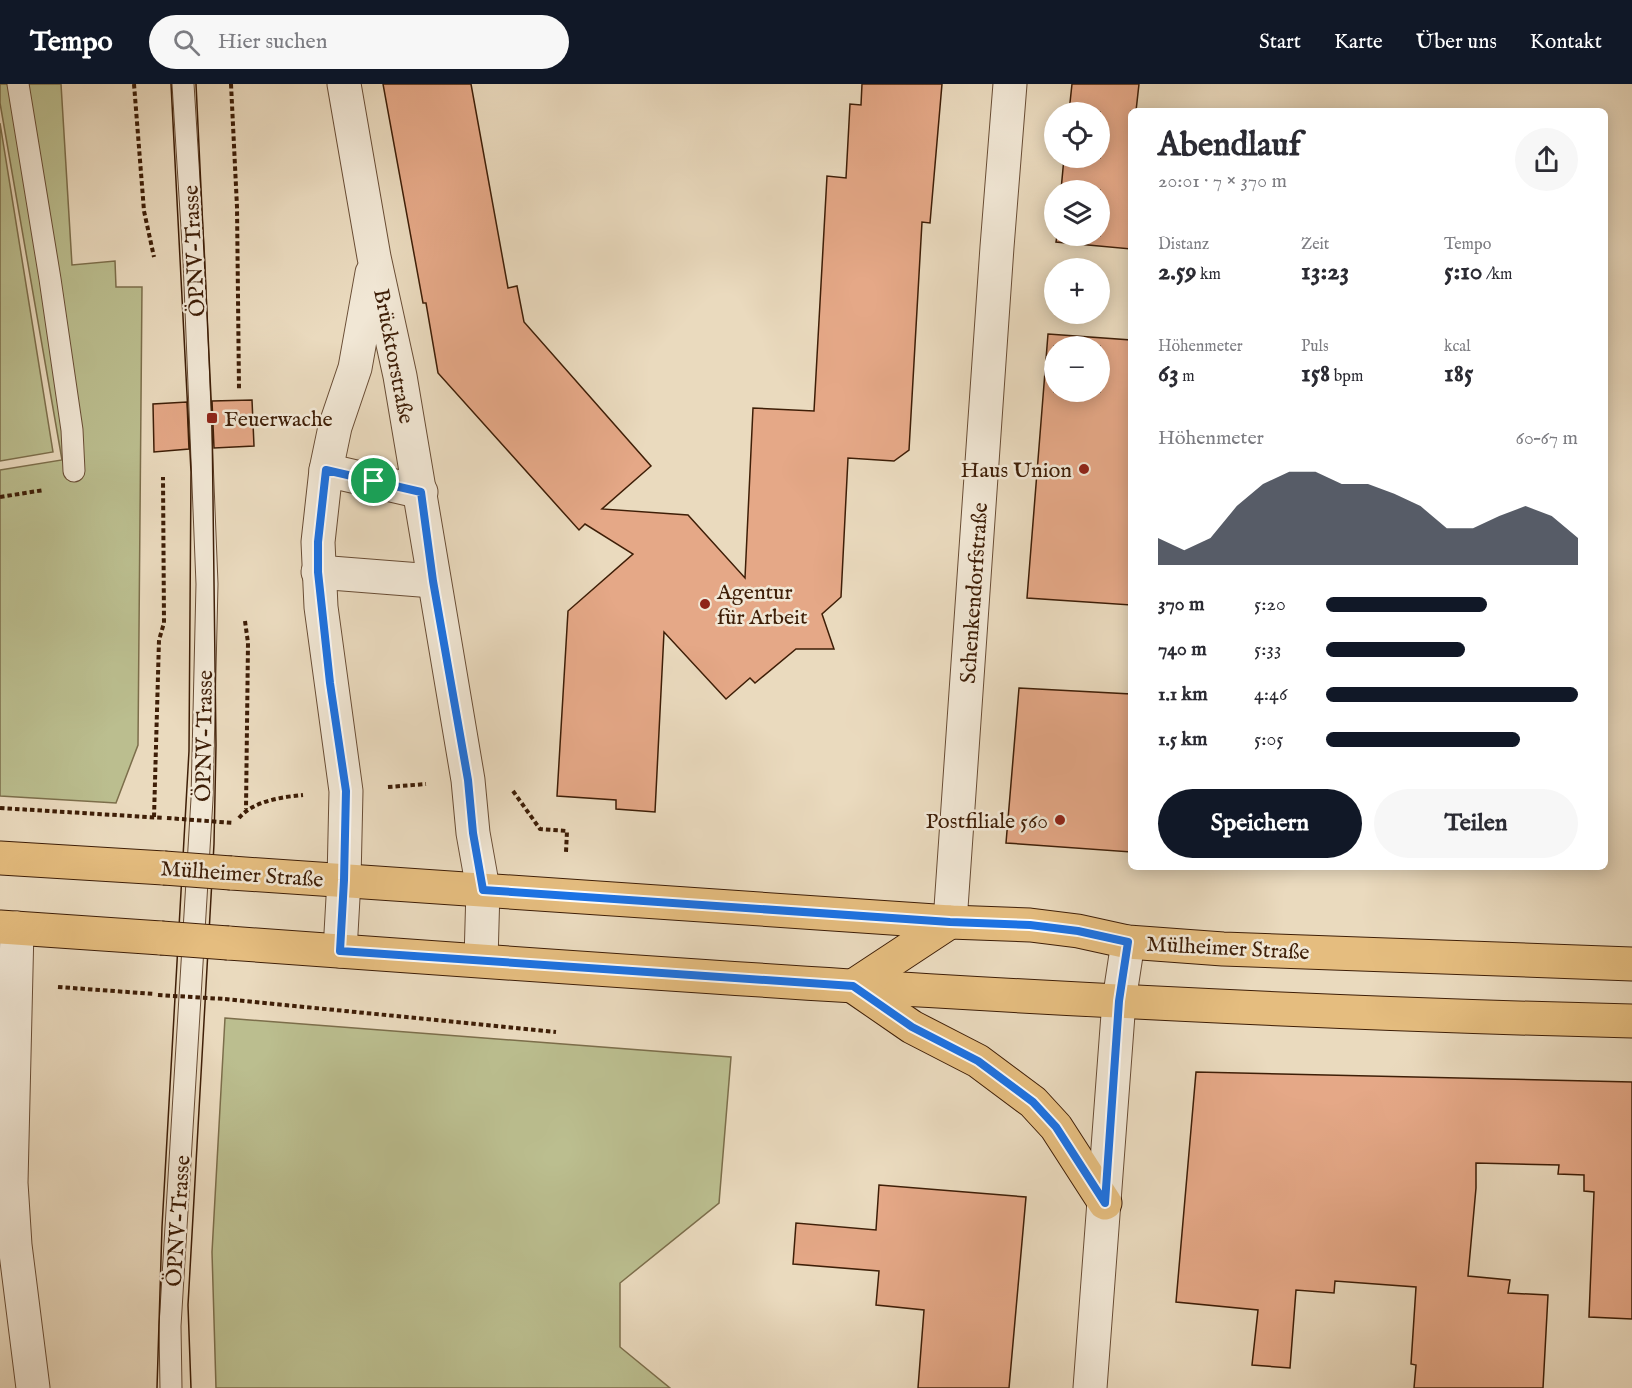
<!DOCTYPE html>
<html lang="de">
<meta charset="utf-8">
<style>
body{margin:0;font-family:"IM FELL English",serif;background:#f7f7f7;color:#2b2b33;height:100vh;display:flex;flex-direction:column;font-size:22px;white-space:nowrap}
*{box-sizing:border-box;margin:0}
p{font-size:20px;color:#7c7c81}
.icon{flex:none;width:33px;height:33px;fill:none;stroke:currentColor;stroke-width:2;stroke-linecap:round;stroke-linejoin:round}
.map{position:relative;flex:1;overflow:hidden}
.drawer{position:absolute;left:1128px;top:24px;width:480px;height:762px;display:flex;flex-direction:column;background:#fff;border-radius:9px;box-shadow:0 3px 15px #0003}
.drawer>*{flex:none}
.controls{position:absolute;left:1044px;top:18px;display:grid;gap:12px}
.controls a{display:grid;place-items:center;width:66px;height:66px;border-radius:50%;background:#fff;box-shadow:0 3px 15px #0003;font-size:30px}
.pin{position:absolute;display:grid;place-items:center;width:51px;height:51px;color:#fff;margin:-26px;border:3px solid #fff;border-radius:50%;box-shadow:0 2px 6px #0007}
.round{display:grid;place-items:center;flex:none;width:63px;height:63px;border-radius:32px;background:#f7f7f7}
.summary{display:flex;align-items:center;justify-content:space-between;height:102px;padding:0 30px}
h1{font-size:33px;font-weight:700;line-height:45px}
.figures{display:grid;grid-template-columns:repeat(3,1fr);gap:9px;height:102px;padding:6px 30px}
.figures div{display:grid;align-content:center}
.figures b{font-size:26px;font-weight:700}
.figures small{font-size:16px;font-weight:400}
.figures p{font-size:16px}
.chart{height:168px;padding:12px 30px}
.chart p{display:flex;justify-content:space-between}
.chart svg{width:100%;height:108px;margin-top:6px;fill:#111827;opacity:.7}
.primary-button{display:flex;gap:12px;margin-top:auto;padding:12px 30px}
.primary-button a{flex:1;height:69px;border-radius:36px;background:#111827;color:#fff;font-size:24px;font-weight:700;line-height:69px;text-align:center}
.primary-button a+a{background:#f7f7f7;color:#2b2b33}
ul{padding:0 30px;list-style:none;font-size:20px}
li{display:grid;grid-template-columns:96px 72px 1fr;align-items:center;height:45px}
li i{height:15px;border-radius:8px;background:#111827}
header{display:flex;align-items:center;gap:36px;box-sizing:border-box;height:84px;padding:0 30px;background:#111827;color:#fff}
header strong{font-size:28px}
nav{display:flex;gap:33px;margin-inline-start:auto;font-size:21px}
.search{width:420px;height:54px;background:#f7f7f7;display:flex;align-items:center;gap:15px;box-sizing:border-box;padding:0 21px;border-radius:33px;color:#7c7c81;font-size:22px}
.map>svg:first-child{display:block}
.green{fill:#bbbe8f;stroke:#7c6e4b;stroke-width:1.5}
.building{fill:#e5a887;stroke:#3e1e07;stroke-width:1.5;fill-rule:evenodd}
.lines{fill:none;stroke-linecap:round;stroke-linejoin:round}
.service-casing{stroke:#694d35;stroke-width:23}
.minor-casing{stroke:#694d35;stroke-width:35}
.tertiary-casing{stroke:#694d35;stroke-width:35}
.primary-casing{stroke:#3e1e07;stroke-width:35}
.path{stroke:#3e1e07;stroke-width:4;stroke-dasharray:4.5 3;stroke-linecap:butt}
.service{stroke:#f1e7d5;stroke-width:21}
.minor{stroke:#f1e7d5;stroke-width:33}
.tertiary{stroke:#f1e7d5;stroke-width:33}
.primary{stroke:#e5bd7f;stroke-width:33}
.tram{stroke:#3e1e07;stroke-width:1.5}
.primary-bridge-casing{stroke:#3e1e07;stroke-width:35;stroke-linecap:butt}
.path-bridge{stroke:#3e1e07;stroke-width:4;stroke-dasharray:4.5 3;stroke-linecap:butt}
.primary-bridge{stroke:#e5bd7f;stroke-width:33}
.route-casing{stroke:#fff;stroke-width:12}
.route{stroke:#1a73e8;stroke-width:8}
.poi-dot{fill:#8f2418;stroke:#f1e7d5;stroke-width:2}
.labels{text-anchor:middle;stroke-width:5;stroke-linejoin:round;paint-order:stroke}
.street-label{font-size:22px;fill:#3e1e07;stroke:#f1e7d5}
.poi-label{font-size:22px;fill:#3e1e07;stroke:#f1e7d5;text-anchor:start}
</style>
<header>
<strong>Tempo</strong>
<div class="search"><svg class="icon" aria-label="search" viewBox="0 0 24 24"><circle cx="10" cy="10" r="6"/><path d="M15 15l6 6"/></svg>Hier suchen</div>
<nav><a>Start</a><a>Karte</a><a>Über uns</a><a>Kontakt</a></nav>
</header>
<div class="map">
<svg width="1632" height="1304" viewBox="0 0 1632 1304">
<rect width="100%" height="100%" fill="#eadabe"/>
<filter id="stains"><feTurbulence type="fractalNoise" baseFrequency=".00333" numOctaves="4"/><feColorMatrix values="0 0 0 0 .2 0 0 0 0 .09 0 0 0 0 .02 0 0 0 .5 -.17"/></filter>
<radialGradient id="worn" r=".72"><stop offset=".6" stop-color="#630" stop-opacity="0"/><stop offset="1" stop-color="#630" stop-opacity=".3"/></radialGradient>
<g class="green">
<path d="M 0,0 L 61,0 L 72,181 L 115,177 L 116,203 L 142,203 L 138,661 L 116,719 L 0,712 L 0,386 L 62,376 L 0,19 Z"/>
<path d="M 0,39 L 53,368 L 0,377 Z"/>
<path d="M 225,934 L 731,973 L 719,1119 L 620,1199 L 620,1263 L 670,1304 L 216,1304 L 212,1168 Z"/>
</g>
<g class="building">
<path d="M 383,0 L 471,0 L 508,204 L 517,202 L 524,238 L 651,382 L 602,425 L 688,431 L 745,494 L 753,324 L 814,327 L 827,92 L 846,94 L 850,20 L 861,21 L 862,0 L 942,0 L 930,139 L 922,138 L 909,366 L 894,377 L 848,374 L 841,513 L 822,530 L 834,565 L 796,565 L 755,599 L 750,594 L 726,615 L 664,548 L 655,728 L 616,725 L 616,716 L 557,712 L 568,527 L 633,470 L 585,440 L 579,446 L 438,289 L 426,219 L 423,219 Z"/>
<path d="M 1072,0 L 1139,0 L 1136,27 L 1131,27 L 1131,165 L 1056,158 L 1057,152 L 1100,152 L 1100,106 L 1061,106 L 1064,74 L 1100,74 L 1100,28 L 1069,28 Z"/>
<path d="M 1048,250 L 1131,256 L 1131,521 L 1027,514 ZM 1054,262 L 1100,262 L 1100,308 L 1054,308 Z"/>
<path d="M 252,316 L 254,362 L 214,364 L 212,317 Z"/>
<path d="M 187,318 L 189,365 L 154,368 L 153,320 Z"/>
<path d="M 1019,604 L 1131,610 L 1131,768 L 1006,759 Z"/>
<path d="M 1196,988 L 1632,998 L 1632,1235 L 1589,1233 L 1594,1108 L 1584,1107 L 1584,1091 L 1558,1090 L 1559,1081 L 1476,1079 L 1476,1104 L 1468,1192 L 1510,1196 L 1508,1209 L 1548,1211 L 1543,1304 L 1414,1304 L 1416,1281 L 1411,1280 L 1416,1203 L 1335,1197 L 1334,1209 L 1296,1206 L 1290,1284 L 1252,1281 L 1258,1226 L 1176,1218 Z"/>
<path d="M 879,1101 L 1026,1113 L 1009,1304 L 918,1304 L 924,1226 L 876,1221 L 879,1187 L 793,1180 L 796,1139 L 876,1146 Z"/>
</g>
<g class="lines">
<g class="service-casing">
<g id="service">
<path d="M 18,0 L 50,195 L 72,346 L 74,387"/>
<path d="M 171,1304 L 170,1242 L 202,715 L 207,500 L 194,176 L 183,0"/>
</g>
</g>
<g class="minor-casing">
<g id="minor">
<path d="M 344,0 L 374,173 L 400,292 L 468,696 L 473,749 L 483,805 L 481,876"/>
<path d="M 326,386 L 421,408"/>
<path d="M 318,488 L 433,497"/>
<path d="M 950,838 L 997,163 L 1010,0"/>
<path d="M 17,844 L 11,1099 L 15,1161 L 33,1304"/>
<path d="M 340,867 L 344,796 L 346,707 L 321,523 L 318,458 L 326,386 L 335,343 L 355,284 L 372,189"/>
</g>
</g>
<g class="tertiary-casing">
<path id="tertiary" d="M 1090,1304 L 1119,917 L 1128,858"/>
</g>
<g class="primary-casing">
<g id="primary">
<path d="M 0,774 L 164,784"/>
<path d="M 231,789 L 950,838 L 1030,841 L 1078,847 L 1128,858 L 1223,865 L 1632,880"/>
<path d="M 0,843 L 161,854"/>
<path d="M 228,859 C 695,893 1163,926 1632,937"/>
<path d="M 853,902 L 950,838"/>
<path d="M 854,903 L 912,943 L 978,977 L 1033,1018 L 1056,1043 L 1105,1119"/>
</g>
</g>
<g class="path">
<path d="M 134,0 L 144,127 L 154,173"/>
<path d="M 231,0 L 237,123 L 239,305"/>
<path d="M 0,413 L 44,406"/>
<path d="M 245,537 L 248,559 L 246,725"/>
<path d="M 388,703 L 426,700"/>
<path d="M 513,707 L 540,745 L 567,747 L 566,768"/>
<path d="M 0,724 L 164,734"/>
<path d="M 154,733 L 159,556 L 164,539 L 163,393"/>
<path d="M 239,734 C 253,717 282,713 303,711"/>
<path d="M 58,903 L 155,910"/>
<path d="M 225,915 L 556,948"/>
</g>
<use href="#service" class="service"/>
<use href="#minor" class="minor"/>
<use href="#tertiary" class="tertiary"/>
<use href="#primary" class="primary"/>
<g class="tram">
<path d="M 157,1304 L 162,1143 L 189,667 L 191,388 L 171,0"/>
<path d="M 191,1304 L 188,1221 L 214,760 L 216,661 L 212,334 L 196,0"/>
</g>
<g class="primary-bridge-casing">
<g id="primary-bridge">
<path d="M 164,784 L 231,789"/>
<path d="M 161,854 L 228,859"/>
</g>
</g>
<g class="path-bridge">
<path d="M 167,734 L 234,739"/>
<path d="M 158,911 L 225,915"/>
</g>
<use href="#primary-bridge" class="primary-bridge"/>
</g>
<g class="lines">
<g class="route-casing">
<path id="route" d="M 326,386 L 421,408 L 433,497 L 468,696 L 473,749 L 483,806 L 950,838 L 1030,841 L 1078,847 L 1128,858 L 1119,917 L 1105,1119 L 1056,1043 L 1033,1018 L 978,977 L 912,943 L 853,902 L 340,867 L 344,796 L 346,707 L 330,599 L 318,488 L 318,458 Z"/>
</g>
<use href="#route" class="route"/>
</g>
<g class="poi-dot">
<rect x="206" y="328" width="12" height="12" rx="3"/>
<circle cx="1084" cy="385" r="6"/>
<circle cx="705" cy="520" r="6"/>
<circle cx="1060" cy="736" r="6"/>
</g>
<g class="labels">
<g class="street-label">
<text transform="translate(193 167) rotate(-93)" y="8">ÖPNV-Trasse</text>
<text transform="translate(395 272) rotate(79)" y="8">Brücktorstraße</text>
<text transform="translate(973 509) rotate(-86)" y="8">Schenkendorfstraße</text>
<text transform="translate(203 652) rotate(-89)" y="8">ÖPNV-Trasse</text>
<text transform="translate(242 789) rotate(4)" y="8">Mülheimer Straße</text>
<text transform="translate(1228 863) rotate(3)" y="8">Mülheimer Straße</text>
<text transform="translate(177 1137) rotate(-86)" y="8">ÖPNV-Trasse</text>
</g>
<g class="poi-label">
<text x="224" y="342">Feuerwache</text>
<text x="1072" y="393" text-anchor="end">Haus Union</text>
<text x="717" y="515">Agentur<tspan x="717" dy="25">für Arbeit</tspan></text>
<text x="1048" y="744" text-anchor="end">Postfiliale 560</text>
</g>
</g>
<rect width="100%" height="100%" filter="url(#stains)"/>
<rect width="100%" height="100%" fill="url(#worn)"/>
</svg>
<div class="controls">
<a><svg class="icon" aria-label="locate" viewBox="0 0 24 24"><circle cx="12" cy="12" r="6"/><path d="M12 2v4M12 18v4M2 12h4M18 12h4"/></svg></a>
<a><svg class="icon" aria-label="layers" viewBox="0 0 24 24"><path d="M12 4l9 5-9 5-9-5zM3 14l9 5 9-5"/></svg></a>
<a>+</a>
<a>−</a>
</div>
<div class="pin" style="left:374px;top:397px;background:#1e9e55"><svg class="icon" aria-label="arrive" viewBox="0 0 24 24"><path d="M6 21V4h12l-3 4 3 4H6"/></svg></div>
<section class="drawer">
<div class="summary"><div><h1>Abendlauf</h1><p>20:01 · 7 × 370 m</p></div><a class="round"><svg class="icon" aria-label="share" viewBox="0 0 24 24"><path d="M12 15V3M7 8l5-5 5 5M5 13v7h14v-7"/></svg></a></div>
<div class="figures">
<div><p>Distanz</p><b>2.59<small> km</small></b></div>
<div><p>Zeit</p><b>13:23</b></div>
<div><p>Tempo</p><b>5:10<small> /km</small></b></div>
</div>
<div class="figures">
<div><p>Höhenmeter</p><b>63<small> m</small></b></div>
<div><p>Puls</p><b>158<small> bpm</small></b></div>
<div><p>kcal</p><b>185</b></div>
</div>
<div class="chart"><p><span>Höhenmeter</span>60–67 m</p>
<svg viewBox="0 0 160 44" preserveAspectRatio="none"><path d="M0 44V33L10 38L20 33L30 20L40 11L50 6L60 6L70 11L80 11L90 15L100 20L110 29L120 29L130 24L140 20L150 24L160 33V44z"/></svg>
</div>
<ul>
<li><b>370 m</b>5:20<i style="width:64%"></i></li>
<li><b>740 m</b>5:33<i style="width:55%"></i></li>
<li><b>1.1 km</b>4:46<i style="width:100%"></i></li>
<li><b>1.5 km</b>5:05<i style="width:77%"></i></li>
</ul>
<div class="primary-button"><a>Speichern</a><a>Teilen</a></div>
</section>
</div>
